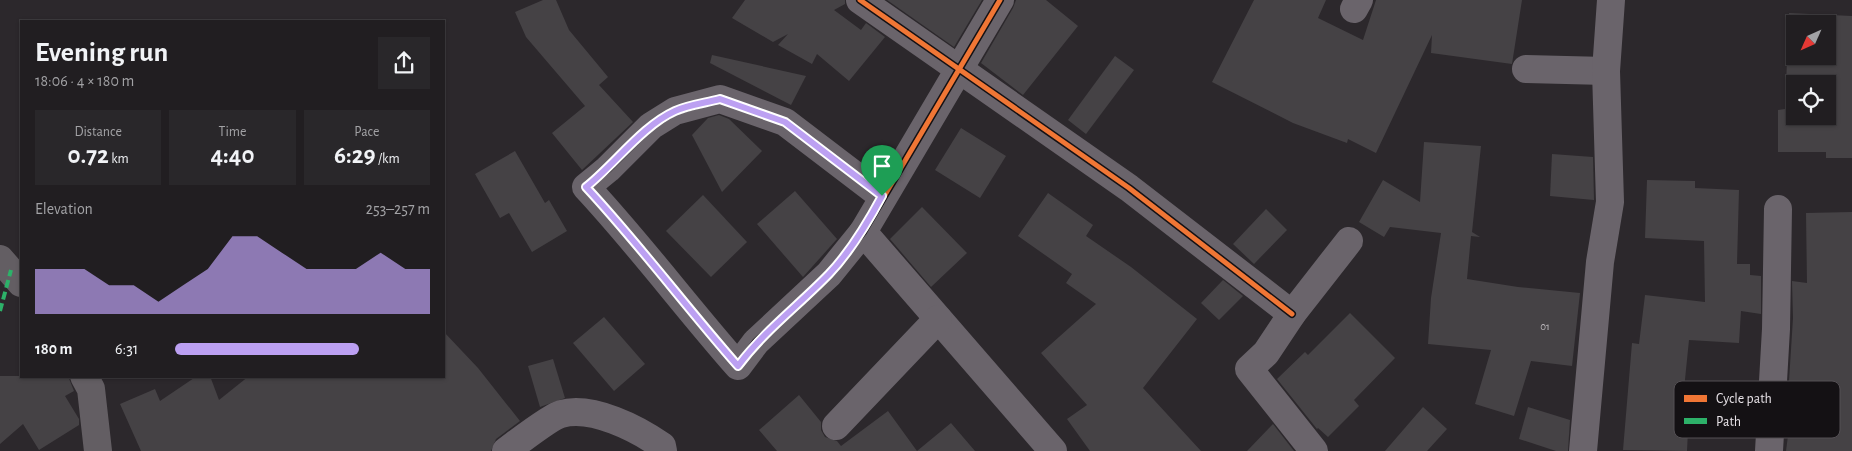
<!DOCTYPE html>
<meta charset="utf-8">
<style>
body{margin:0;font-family:"Alegreya Sans",sans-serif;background:#29272a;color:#f1f3f6;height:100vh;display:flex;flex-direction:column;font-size:19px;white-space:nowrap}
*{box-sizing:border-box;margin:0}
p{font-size:16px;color:#a2a2a5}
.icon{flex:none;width:28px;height:28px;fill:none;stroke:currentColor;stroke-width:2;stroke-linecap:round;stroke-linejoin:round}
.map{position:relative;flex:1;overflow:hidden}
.sheet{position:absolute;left:20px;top:20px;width:425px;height:358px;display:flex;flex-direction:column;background:#211e21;border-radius:0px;box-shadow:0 1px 4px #0004,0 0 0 1px #3e3c3f}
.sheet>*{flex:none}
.needle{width:32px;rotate:225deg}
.fabs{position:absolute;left:1786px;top:15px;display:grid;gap:10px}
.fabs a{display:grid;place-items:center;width:50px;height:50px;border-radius:0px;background:#211e21;box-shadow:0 1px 4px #0004,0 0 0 1px #3e3c3f;font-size:25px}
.pin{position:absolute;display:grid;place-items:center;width:42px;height:42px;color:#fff;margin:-51px -21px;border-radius:50% 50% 50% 0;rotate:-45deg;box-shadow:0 0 5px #0007}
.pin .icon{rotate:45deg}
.round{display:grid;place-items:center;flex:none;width:52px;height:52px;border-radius:0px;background:#29272a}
.summary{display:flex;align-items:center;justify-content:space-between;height:85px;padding:0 15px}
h1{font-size:28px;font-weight:700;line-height:38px}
.metrics{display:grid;grid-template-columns:repeat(3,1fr);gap:8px;height:85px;padding:5px 15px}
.metrics div{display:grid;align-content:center;border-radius:0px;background:#29272a;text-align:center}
.metrics b{font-size:25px;font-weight:700}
.metrics small{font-size:14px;font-weight:400}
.metrics p{font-size:14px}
.chart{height:140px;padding:10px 15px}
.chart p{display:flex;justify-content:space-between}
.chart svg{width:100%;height:90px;margin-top:5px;fill:#bca0f2;opacity:.7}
ul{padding:0 15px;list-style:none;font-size:16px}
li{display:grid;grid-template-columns:80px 60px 1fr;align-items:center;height:38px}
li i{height:12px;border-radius:6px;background:#bca0f2}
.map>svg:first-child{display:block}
.building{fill:#454245;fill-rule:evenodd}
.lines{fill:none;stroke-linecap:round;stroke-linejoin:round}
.street{stroke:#6a646b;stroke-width:28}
.secondary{stroke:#635e63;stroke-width:28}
.quiet{stroke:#2db169;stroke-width:4;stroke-dasharray:8 4;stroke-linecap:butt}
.cycleway-casing{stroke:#141114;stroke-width:8}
.cycleway{stroke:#f07635;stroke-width:5}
.route-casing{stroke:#fff;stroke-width:10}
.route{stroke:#bca0f2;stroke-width:6}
.labels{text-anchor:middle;stroke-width:4;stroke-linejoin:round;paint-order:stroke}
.number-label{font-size:11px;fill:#bfbbbf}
.key{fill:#141114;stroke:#545054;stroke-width:1}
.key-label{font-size:14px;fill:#e8e3e8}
</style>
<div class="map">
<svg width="1852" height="451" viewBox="0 0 1852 451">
<rect width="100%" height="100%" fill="#2c282c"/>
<g class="building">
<path d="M 543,0 L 556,0 L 569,30 L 608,77 L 599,85 L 633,122 L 582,170 L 552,133 L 585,106 L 526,37 L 515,12 Z"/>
<path d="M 745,0 L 845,0 L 845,4 L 834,10 L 861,30 L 866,23 L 885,37 L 849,81 L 817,54 L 812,64 L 778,45 L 788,34 L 773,42 L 732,18 Z"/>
<path d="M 887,0 L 982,0 L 954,47 Z"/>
<path d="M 1016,0 L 1046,0 L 1078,26 L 1023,95 L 981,63 L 1013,8 Z"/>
<path d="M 1254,0 L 1326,0 L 1318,18 L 1363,40 L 1376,0 L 1522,0 L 1512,64 L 1431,53 L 1432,35 L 1376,153 L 1348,139 L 1347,143 L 1293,123 L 1212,82 Z"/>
<path d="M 1789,13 L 1852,16 L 1852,158 L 1826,158 L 1826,152 L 1778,152 L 1778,110 L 1785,109 ZM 1795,24 L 1828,24 L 1828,56 L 1795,56 ZM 1795,84 L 1828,84 L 1828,116 L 1795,116 Z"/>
<path d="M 712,55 L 806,76 L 791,105 L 710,63 Z"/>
<path d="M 1115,56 L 1134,70 L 1086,134 L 1068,120 Z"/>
<path d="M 719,115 L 729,119 L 762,151 L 722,192 L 692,135 L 708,118 Z"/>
<path d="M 961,128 L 1006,156 L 980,198 L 935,170 Z"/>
<path d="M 1424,142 L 1481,146 L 1472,232 L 1480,237 L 1471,236 L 1467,279 L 1518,287 L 1580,293 L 1572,366 L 1531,361 L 1514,416 L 1475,404 L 1491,350 L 1428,344 L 1431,298 L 1441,233 L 1390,227 L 1384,237 L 1359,222 L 1383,180 L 1420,202 Z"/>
<path d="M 515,151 L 545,203 L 549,200 L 567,231 L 532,252 L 509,213 L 500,218 L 475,174 Z"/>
<path d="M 1552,154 L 1593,157 L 1594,200 L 1550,196 Z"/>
<path d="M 1647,180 L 1695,181 L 1695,188 L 1739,190 L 1737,264 L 1750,264 L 1750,275 L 1761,276 L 1761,314 L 1741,311 L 1739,343 L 1689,340 L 1682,409 L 1689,410 L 1687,451 L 1623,450 L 1632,343 L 1639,344 L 1645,295 L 1705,302 L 1704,241 L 1645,238 Z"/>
<path d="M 795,191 L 837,239 L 803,277 L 757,224 Z"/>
<path d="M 1048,193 L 1093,225 L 1086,236 L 1131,267 L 1197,319 L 1143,388 L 1201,451 L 1090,451 L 1067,419 L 1087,405 L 1041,353 L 1096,304 L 1066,283 L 1072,274 L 1018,236 Z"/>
<path d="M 703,195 L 747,242 L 711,277 L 666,231 Z"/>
<path d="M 922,207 L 967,253 L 931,287 L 890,239 Z"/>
<path d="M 1266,209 L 1287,230 L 1254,264 L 1233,244 Z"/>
<path d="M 1852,212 L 1852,451 L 1786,451 L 1795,382 L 1789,381 L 1793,318 L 1792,281 L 1807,283 L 1806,213 Z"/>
<path d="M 1223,280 L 1243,296 L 1219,320 L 1201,303 Z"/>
<path d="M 1350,313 L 1395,358 L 1354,400 L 1359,406 L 1328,437 L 1318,428 L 1317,429 L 1277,379 L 1305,352 L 1308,355 Z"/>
<path d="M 604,317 L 645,364 L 614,391 L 573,343 Z"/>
<path d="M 444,332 L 478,368 L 520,421 L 496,439 L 491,451 L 141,451 L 120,404 L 155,389 L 160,401 L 197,376 L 210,376 L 219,400 L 249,376 L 444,376 Z"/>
<path d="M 553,359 L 565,398 L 540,407 L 528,366 Z"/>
<path d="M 0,376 L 68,376 L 74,391 L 65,396 L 79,419 L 79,425 L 39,450 L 23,424 L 0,444 Z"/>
<path d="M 799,395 L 821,422 L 821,430 L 825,437 L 837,441 L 841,446 L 888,411 L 917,451 L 951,423 L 975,451 L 777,451 L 759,430 Z"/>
<path d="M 1423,407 L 1447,429 L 1427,451 L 1385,451 Z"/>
<path d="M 1528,407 L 1570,420 L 1568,451 L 1556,451 L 1519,439 Z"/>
<path d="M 1273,424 L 1294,451 L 1247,451 Z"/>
</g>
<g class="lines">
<g class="street">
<path d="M 860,0 L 1129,188 L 1292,314"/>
<path d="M 1354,9 L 1359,0"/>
<path d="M 1526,69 L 1606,71"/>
<path d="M 882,196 L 785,122 L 720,99 L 675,111 L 651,126 L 608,169 L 586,187 C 640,245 686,307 738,366 L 756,342 L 829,274 L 863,232 L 1000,0"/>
<path d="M 863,232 L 1053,451"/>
<path d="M 836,426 L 938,319"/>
<path d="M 506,451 C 517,443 550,417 561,414 C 592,405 638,429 662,446 L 663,451"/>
<path d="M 1314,451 L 1249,369 L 1266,353 L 1292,314 L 1349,241"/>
<path d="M 1583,451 L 1600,262 L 1610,202 L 1606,71 L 1611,0"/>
<path d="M 1769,451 L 1776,329 L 1778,209"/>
</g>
<g class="secondary">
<path d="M 0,259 L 21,283"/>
<path d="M 84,376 L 91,389 L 98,451"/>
</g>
<path class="quiet" d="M 0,311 L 11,270"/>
<g class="cycleway-casing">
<g id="cycleway">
<path d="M 860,0 L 1129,188 L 1292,314"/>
<path d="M 882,196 L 785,122 L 720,99 L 675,111 L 651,126 L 608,169 L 586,187 C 640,245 686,307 738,366 L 756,342 L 829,274 L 863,232 L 1000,0"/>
</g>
</g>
<use href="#cycleway" class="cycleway"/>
</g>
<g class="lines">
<g class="route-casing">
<path id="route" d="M 720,99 L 785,122 L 882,196 C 867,224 851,251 829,274 C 798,306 765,330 738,366 C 686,307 640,245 586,187 C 615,164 642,126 675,111 C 688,105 705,103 720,99 Z"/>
</g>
<use href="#route" class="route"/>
</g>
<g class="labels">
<g class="number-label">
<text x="1545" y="330">01</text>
</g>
</g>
<rect x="1674" y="381" width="166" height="57" rx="8" class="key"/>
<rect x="1684" y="395" width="23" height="7" fill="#f07635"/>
<rect x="1684" y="418" width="23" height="6" fill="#2db169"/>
<g class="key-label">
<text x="1716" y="403">Cycle path</text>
<text x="1716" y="426">Path</text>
</g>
</svg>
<div class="fabs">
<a><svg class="needle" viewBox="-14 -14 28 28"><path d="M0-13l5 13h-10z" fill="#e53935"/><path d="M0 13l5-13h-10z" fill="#a2a2a5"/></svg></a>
<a><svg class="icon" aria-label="locate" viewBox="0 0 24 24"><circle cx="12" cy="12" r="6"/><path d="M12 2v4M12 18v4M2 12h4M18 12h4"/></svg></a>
</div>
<div class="pin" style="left:882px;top:196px;background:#1e9e55"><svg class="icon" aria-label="arrive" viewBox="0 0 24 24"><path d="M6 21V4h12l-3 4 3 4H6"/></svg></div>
<section class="sheet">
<div class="summary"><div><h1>Evening run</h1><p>18:06 · 4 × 180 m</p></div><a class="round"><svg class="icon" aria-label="share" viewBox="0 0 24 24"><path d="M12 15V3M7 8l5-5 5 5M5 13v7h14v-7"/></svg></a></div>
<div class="metrics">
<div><p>Distance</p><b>0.72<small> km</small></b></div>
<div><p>Time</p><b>4:40</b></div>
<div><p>Pace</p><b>6:29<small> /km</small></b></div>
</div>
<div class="chart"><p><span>Elevation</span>253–257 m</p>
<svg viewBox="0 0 160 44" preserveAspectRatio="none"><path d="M0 44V22L10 22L20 22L30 30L40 30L50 38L60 30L70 22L80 6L90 6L100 14L110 22L120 22L130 22L140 14L150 22L160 22V44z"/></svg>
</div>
<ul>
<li><b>180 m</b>6:31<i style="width:72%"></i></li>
</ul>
</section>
</div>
